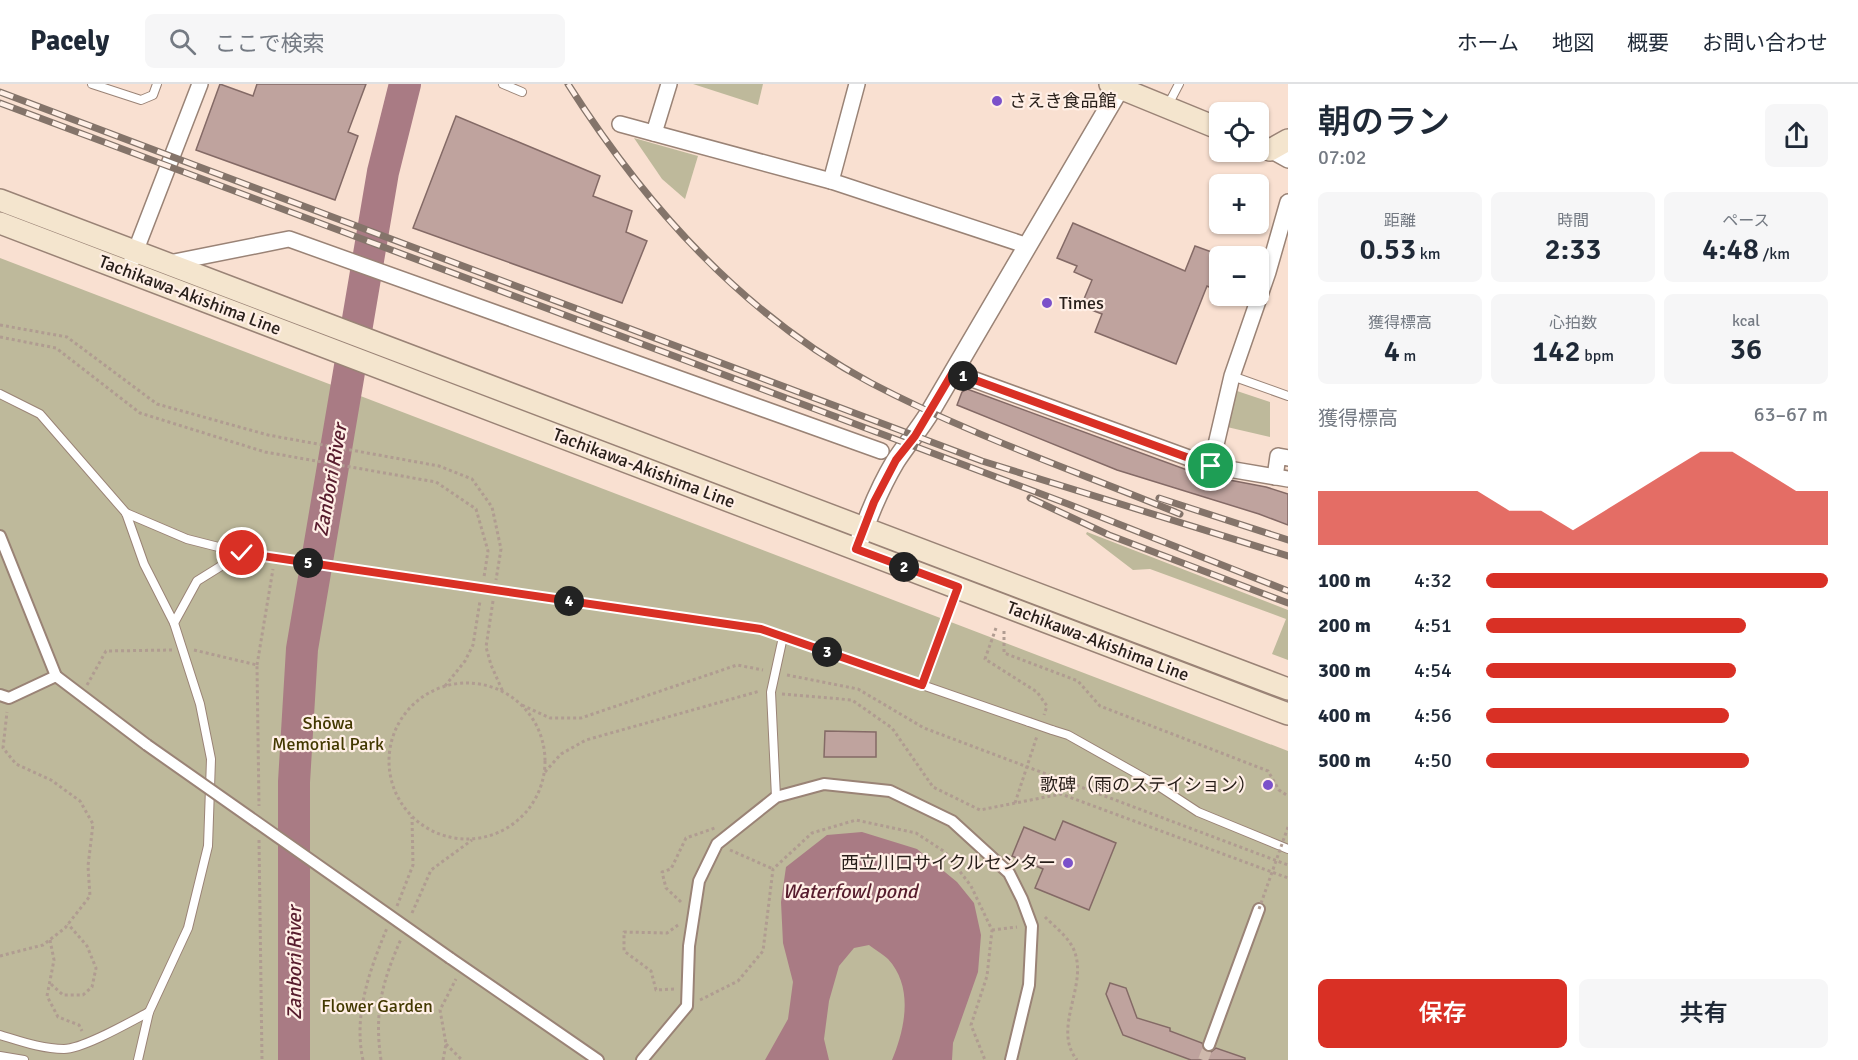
<!DOCTYPE html>
<html lang="ja">
<meta charset="utf-8">
<style>
body{margin:0;font-family:Signika,"Noto Sans JP",sans-serif;background:#f6f6f7;color:#1f2937;height:100vh;display:flex;flex-direction:column;font-size:22px;white-space:nowrap}
*{box-sizing:border-box;margin:0}
p{font-size:20px;color:#747a83}
.icon{flex:none;width:33px;height:33px;fill:none;stroke:currentColor;stroke-width:2;stroke-linecap:round;stroke-linejoin:round}
.map{position:relative;flex:1;overflow:hidden}
.drawer{display:flex;flex-direction:column;background:#fff;width:570px}
.drawer>*{flex:none}
.fabs{position:absolute;left:1209px;top:18px;display:grid;gap:12px}
.fabs a{display:grid;place-items:center;width:60px;height:60px;border-radius:9px;background:#fff;box-shadow:0 2px 4px #0004;font-size:30px}
.pin{position:absolute;display:grid;place-items:center;width:51px;height:51px;color:#fff;margin:-26px;border:3px solid #fff;border-radius:50%;box-shadow:0 2px 6px #0007}
.km{position:absolute;width:30px;height:30px;margin:-15px;border-radius:50%;background:#222;color:#fff;font-size:16px;line-height:30px;text-align:center}
.round{display:grid;place-items:center;flex:none;width:63px;height:63px;border-radius:9px;background:#f6f6f7}
.head{display:flex;align-items:center;justify-content:space-between;height:102px;padding:0 30px}
h1{font-size:33px;font-weight:600;line-height:45px}
.stats{display:grid;grid-template-columns:repeat(3,1fr);gap:9px;height:102px;padding:6px 30px}
.stats div{display:grid;align-content:center;border-radius:9px;background:#f6f6f7;text-align:center}
.stats b{font-size:30px;font-weight:600}
.stats small{font-size:16px;font-weight:400}
.stats p{font-size:16px}
.chart{height:168px;padding:12px 30px}
.chart p{display:flex;justify-content:space-between}
.chart svg{width:100%;height:108px;margin-top:6px;fill:#d93025;opacity:.7}
.primary-button{display:flex;gap:12px;margin-top:auto;padding:12px 30px}
.primary-button a{flex:1;height:69px;border-radius:9px;background:#d93025;color:#fff;font-size:24px;font-weight:600;line-height:69px;text-align:center}
.primary-button a+a{background:#f6f6f7;color:#1f2937}
ul{padding:0 30px;list-style:none;font-size:20px}
li{display:grid;grid-template-columns:96px 72px 1fr;align-items:center;height:45px}
li i{height:15px;border-radius:8px;background:#d93025}
header{display:flex;align-items:center;gap:36px;box-sizing:border-box;height:84px;padding:0 30px;background:#fff;border-bottom:2px solid #e0e1e3}
header strong{font-size:28px}
nav{display:flex;gap:33px;margin-inline-start:auto;font-size:21px}
.search{width:420px;height:54px;background:#f6f6f7;display:flex;align-items:center;gap:15px;box-sizing:border-box;padding:0 21px;border-radius:9px;color:#747a83;font-size:22px}
main{display:flex;flex:1;min-height:0}
.map>svg:first-child{display:block}
.green{fill:#beb99b}
.water{fill:#a97b84}
.lines{fill:none;stroke-linecap:round;stroke-linejoin:round}
.river{stroke:#a97b84;stroke-width:32}
.building{fill:#bfa39e;stroke:#846a66;stroke-width:1.5}
.pedestrian-tunnel{stroke:#cfb9ac;stroke-width:10;stroke-dasharray:10 5;stroke-linecap:butt}
.service-casing{stroke:#9a8376;stroke-width:10}
.pedestrian-casing{stroke:#9a8376;stroke-width:14}
.minor-casing{stroke:#9a8376;stroke-width:18}
.tertiary-casing{stroke:#9a8376;stroke-width:21}
.secondary-casing{stroke:#9a8376;stroke-width:24}
.path{stroke:#b09c91;stroke-width:3;stroke-dasharray:3 3;stroke-linecap:butt}
.service{stroke:#fff;stroke-width:8}
.pedestrian{stroke:#fff;stroke-width:10}
.minor{stroke:#fff;stroke-width:15}
.tertiary{stroke:#fff;stroke-width:18}
.secondary{stroke:#f4e5ce;stroke-width:21}
.rail-casing{stroke:#84746a;stroke-width:7}
.rail{stroke:#ffefe6;stroke-width:4.5;stroke-dasharray:14;stroke-linecap:butt}
.service-bridge-casing{stroke:#9a8376;stroke-width:10;stroke-linecap:butt}
.pedestrian-bridge-casing{stroke:#9a8376;stroke-width:14;stroke-linecap:butt}
.path-bridge{stroke:#b09c91;stroke-width:3;stroke-dasharray:3 3;stroke-linecap:butt}
.service-bridge{stroke:#fff;stroke-width:8}
.pedestrian-bridge{stroke:#fff;stroke-width:10}
.route-casing{stroke:#fff;stroke-width:12}
.route{stroke:#d93025;stroke-width:8}
.poi-dot{fill:#7b51ca;stroke:#ffefe6;stroke-width:2}
.labels{text-anchor:middle;stroke-width:4.5;stroke-linejoin:round;paint-order:stroke}
.poi-label{font-size:18px;fill:#281f1a;stroke:#ffefe6;text-anchor:start}
.street-label{font-size:18px;fill:#281f1a;stroke:#ffefe6}
.park-label{font-size:18px;fill:#423800;stroke:#ffefe6}
.water-label{font-size:20px;font-style:italic;fill:#571c2d;stroke:#ffefe6}
</style>
<header>
<strong>Pacely</strong>
<div class="search"><svg class="icon" aria-label="search" viewBox="0 0 24 24"><circle cx="10" cy="10" r="6"/><path d="M15 15l6 6"/></svg>ここで検索</div>
<nav><a>ホーム</a><a>地図</a><a>概要</a><a>お問い合わせ</a></nav>
</header>
<main>
<div class="map">
<svg width="1288" height="976" viewBox="0 0 1288 976">
<rect width="100%" height="100%" fill="#f9e0d1"/>
<g class="green">
<path d="M 693,0 L 763,0 L 758,21 Z"/>
<path d="M 634,54 L 698,72 L 685,115 L 662,95 Z"/>
<path d="M 0,174 L 1288,667 L 1288,976 L 0,976 Z"/>
<path d="M 1237,307 L 1270,318 L 1270,353 L 1227,343 Z"/>
<path d="M 1087,448 L 1288,526 L 1288,576 L 1272,570 L 1286,535 L 1150,485 L 1133,486 L 1086,450 Z"/>
</g>
<path class="water" d="M 862,748 L 917,765 L 957,798 L 974,819 L 981,851 L 978,888 L 953,959 L 952,976 L 892,976 C 905,945 914,903 888,875 C 883,870 875,866 869,861 L 854,864 L 839,882 L 829,917 L 824,955 L 829,976 L 765,976 L 788,935 L 793,898 L 783,859 L 781,818 L 786,783 L 827,751 Z"/>
<g class="lines">
<path class="river" d="M 294,976 L 294,698 L 302,565 L 383,88 L 405,0"/>
</g>
<g class="building">
<path d="M 220,0 L 253,12 L 257,0 L 366,0 L 348,48 L 358,52 L 335,116 L 196,66 Z"/>
<path d="M 456,32 L 600,92 L 593,112 L 632,127 L 626,148 L 647,157 L 622,219 L 413,144 Z"/>
<path d="M 1073,139 L 1185,187 L 1195,162 L 1220,171 L 1220,208 L 1207,202 L 1176,280 L 1095,248 L 1102,230 L 1081,222 L 1092,196 L 1074,188 L 1077,182 L 1057,174 Z"/>
<path d="M 967,305 L 1198,390 L 1266,403 L 1288,410 L 1288,441 L 1259,430 L 1117,386 L 957,321 L 962,308 Z"/>
<path d="M 825,647 L 876,648 L 876,673 L 824,673 Z"/>
<path d="M 1063,737 L 1116,759 L 1089,826 L 1035,804 L 1043,785 L 1012,772 L 1024,743 L 1055,756 Z"/>
<path d="M 1110,899 L 1126,904 L 1137,934 L 1170,944 L 1170,947 L 1202,959 L 1206,968 L 1211,968 L 1216,964 L 1245,974 L 1245,976 L 1191,976 L 1123,951 L 1106,910 Z"/>
</g>
<g class="lines">
<path class="pedestrian-tunnel" d="M 1203,976 L 1209,961"/>
<g class="service-casing">
<g id="service">
<path d="M 92,0 L 141,16 L 153,11 L 157,0"/>
<path d="M 503,0 L 522,8"/>
<path d="M 1168,21 L 1179,0"/>
<path d="M 1232,292 L 1288,312"/>
<path d="M 0,310 L 40,330 L 126,429 L 144,480 L 174,539"/>
<path d="M 126,429 L 187,455 L 242,469"/>
<path d="M 503,507 L 761,545 L 1029,638"/>
<path d="M 922,601 L 957,507"/>
<path d="M 1052,646 L 1068,651 L 1157,701 L 1198,728 L 1288,765"/>
<path d="M 776,713 L 771,608 L 783,553"/>
<path d="M 0,951 C 20,957 42,965 64,965 C 83,965 130,938 149,928"/>
<path d="M 0,972 L 24,976"/>
<path d="M 138,976 L 149,928 L 188,844 L 208,762 L 211,675 L 200,620 L 174,539 L 197,497 L 242,469 L 468,503"/>
</g>
</g>
<g class="pedestrian-casing">
<g id="pedestrian">
<path d="M 0,452 L 56,592"/>
<path d="M 0,611 L 9,614 L 56,592 L 147,661"/>
<path d="M 450,874 L 598,976"/>
<path d="M 1209,961 L 1259,825"/>
<path d="M 642,976 L 687,922 L 689,862 L 699,797 L 717,760 L 776,713 L 824,700 L 890,707 L 952,737 L 1009,789 L 1022,815 L 1032,842 L 1029,901 L 1011,976"/>
</g>
</g>
<g class="minor-casing">
<g id="minor">
<path d="M 620,40 L 831,97 L 1028,162"/>
<path d="M 654,49 L 669,0"/>
<path d="M 1270,66 L 1288,76"/>
<path d="M 831,97 L 857,0"/>
<path d="M 132,176 L 200,0"/>
<path d="M 169,179 L 289,155 L 881,367"/>
<path d="M 953,288 L 1211,382 L 1288,395"/>
<path d="M 1211,382 L 1232,292 L 1268,188 L 1288,118"/>
<path d="M 1275,393 L 1278,372 L 1288,374"/>
</g>
</g>
<g class="tertiary-casing">
<path id="tertiary" d="M 859,458 C 869,430 880,403 895,378 C 906,361 919,346 930,328 L 1120,4"/>
</g>
<g class="secondary-casing">
<g id="secondary">
<path d="M 1110,0 L 1220,45"/>
<path d="M 1258,61 L 1270,66 L 1288,56"/>
<path d="M 0,116 L 1288,605"/>
<path d="M 0,139 L 1288,630"/>
</g>
</g>
<g class="path">
<path d="M 0,241 L 67,253 L 157,320 L 268,351 L 439,382 L 472,395 L 492,423 L 501,465 L 496,496"/>
<path d="M 0,253 L 56,264 L 140,329 L 265,368 L 436,398 L 476,425 L 488,467 L 484,493"/>
<path d="M 493,517 L 486,563 L 491,581 L 503,608"/>
<path d="M 996,544 L 985,575 L 1037,608 L 1047,622 L 1044,631"/>
<path d="M 1004,547 L 1004,569 L 1078,597 L 1100,622 L 1268,687 L 1279,706 L 1288,712"/>
<path d="M 194,566 L 257,581 L 259,722"/>
<path d="M 257,581 L 273,485"/>
<path d="M 787,591 L 858,605 L 924,644 L 1288,781"/>
<circle cx="467" cy="677" r="78"/>
<path d="M 87,601 L 106,567 L 172,566"/>
<path d="M 445,602 L 465,577 L 473,561 L 480,517"/>
<path d="M 782,610 L 852,616 L 892,644 L 933,703 L 980,726 L 1061,710 L 1288,794"/>
<path d="M 522,621 L 550,634 L 581,634 L 737,581 L 763,586"/>
<path d="M 545,688 L 561,670 L 586,656 L 760,607"/>
<path d="M 1015,719 L 1037,652"/>
<path d="M 259,756 L 262,976"/>
<path d="M 730,766 L 773,785"/>
<path d="M 681,818 L 666,804 L 662,788 L 671,785 L 686,754 L 715,744"/>
<path d="M 397,822 L 413,781 L 412,733"/>
<path d="M 412,829 L 431,786 L 472,756"/>
<path d="M 1045,833 C 1055,843 1071,855 1075,869 C 1087,903 1052,945 1077,976"/>
<path d="M 992,846 L 1017,843"/>
<path d="M 50,856 L 54,876 L 47,912 L 58,933 L 79,941 L 82,947"/>
<path d="M 0,872 L 43,861 L 65,844 L 90,812 L 88,782 L 93,740 L 80,717 L 51,696 L 16,680 L 3,664 L 7,628"/>
<path d="M 51,900 L 63,911 L 83,911 L 92,903 L 96,884 L 87,862 L 68,840"/>
<path d="M 674,905 L 656,906 L 651,887 L 624,867 L 624,848 L 667,849 L 678,841"/>
<path d="M 700,916 L 738,897 L 763,867 L 773,785 L 812,749 L 856,736 L 916,749 L 945,768 L 971,802 L 992,846 L 987,892 L 971,941 L 985,976"/>
<path d="M 446,960 L 462,976"/>
<path d="M 363,976 C 353,931 370,885 387,844"/>
<path d="M 381,976 C 374,928 382,898 401,855"/>
<path d="M 443,976 L 446,960 L 440,926 L 456,895"/>
</g>
<use href="#service" class="service"/>
<use href="#pedestrian" class="pedestrian"/>
<use href="#minor" class="minor"/>
<use href="#tertiary" class="tertiary"/>
<use href="#secondary" class="secondary"/>
<g class="rail-casing">
<g id="rail">
<path d="M 568,0 C 645,121 743,231 871,299 C 970,351 1076,387 1180,430"/>
<path d="M 0,8 L 982,377 L 1288,472"/>
<path d="M 0,19 L 1068,420 L 1288,507"/>
<path d="M 1030,414 L 1109,451 L 1288,519"/>
<path d="M 1159,414 L 1288,456"/>
</g>
</g>
<use href="#rail" class="rail"/>
<g class="service-bridge-casing">
<g id="service-bridge">
<path d="M 468,503 L 503,507"/>
<path d="M 1029,638 L 1052,646"/>
</g>
</g>
<g class="pedestrian-bridge-casing">
<path id="pedestrian-bridge" d="M 147,661 L 450,874"/>
</g>
<path class="path-bridge" d="M 1259,825 L 1288,743"/>
<use href="#service-bridge" class="service-bridge"/>
<use href="#pedestrian-bridge" class="pedestrian-bridge"/>
</g>
<g class="lines">
<g class="route-casing">
<path id="route" d="M 242,469 L 761,545 L 922,601 L 958,503 L 856,465 L 874,418 L 896,376 L 915,352 L 953,288 L 1211,382"/>
</g>
<use href="#route" class="route"/>
</g>
<g class="poi-dot">
<circle cx="997" cy="17" r="6"/>
<circle cx="1047" cy="219" r="6"/>
<circle cx="1268" cy="701" r="6"/>
<circle cx="1068" cy="779" r="6"/>
</g>
<g class="labels">
<g class="poi-label">
<text x="1009" y="23">さえき食品館</text>
<text x="1059" y="225">Times</text>
<text x="1256" y="707" text-anchor="end">歌碑（雨のステイション）</text>
<text x="1056" y="785" text-anchor="end">西立川口サイクルセンター</text>
</g>
<g class="street-label">
<text transform="translate(190 211) rotate(21)" y="6">Tachikawa-Akishima Line</text>
<text transform="translate(644 384) rotate(21)" y="6">Tachikawa-Akishima Line</text>
<text transform="translate(1098 557) rotate(21)" y="6">Tachikawa-Akishima Line</text>
</g>
<g class="park-label">
<text x="328" y="645">Shōwa<tspan x="328" dy="21">Memorial Park</tspan></text>
<text x="377" y="928">Flower Garden</text>
</g>
<g class="water-label">
<text transform="translate(330 396) rotate(-80)" y="7">Zanbori River</text>
<text x="850" y="814">Waterfowl pond</text>
<text transform="translate(294 879) rotate(-90)" y="7">Zanbori River</text>
</g>
</g>
</svg>
<div class="fabs">
<a><svg class="icon" aria-label="locate" viewBox="0 0 24 24"><circle cx="12" cy="12" r="6"/><path d="M12 2v4M12 18v4M2 12h4M18 12h4"/></svg></a>
<a>+</a>
<a>−</a>
</div>
<div class="pin" style="left:1211px;top:382px;background:#1e9e55"><svg class="icon" aria-label="arrive" viewBox="0 0 24 24"><path d="M6 21V4h12l-3 4 3 4H6"/></svg></div>
<div class="pin" style="left:242px;top:469px;background:#d93025"><svg class="icon" aria-label="check" viewBox="0 0 24 24"><path d="M5 12l5 5 9-10"/></svg></div>
<b class="km" style="left:963px;top:292px">1</b>
<b class="km" style="left:904px;top:483px">2</b>
<b class="km" style="left:827px;top:568px">3</b>
<b class="km" style="left:569px;top:517px">4</b>
<b class="km" style="left:308px;top:479px">5</b>
</div>
<section class="drawer">
<div class="head"><div><h1>朝のラン</h1><p>07:02</p></div><a class="round"><svg class="icon" aria-label="share" viewBox="0 0 24 24"><path d="M12 15V3M7 8l5-5 5 5M5 13v7h14v-7"/></svg></a></div>
<div class="stats">
<div><p>距離</p><b>0.53<small> km</small></b></div>
<div><p>時間</p><b>2:33</b></div>
<div><p>ペース</p><b>4:48<small> /km</small></b></div>
</div>
<div class="stats">
<div><p>獲得標高</p><b>4<small> m</small></b></div>
<div><p>心拍数</p><b>142<small> bpm</small></b></div>
<div><p>kcal</p><b>36</b></div>
</div>
<div class="chart"><p><span>獲得標高</span>63–67 m</p>
<svg viewBox="0 0 160 44" preserveAspectRatio="none"><path d="M0 44V22L10 22L20 22L30 22L40 22L50 22L60 30L70 30L80 38L90 30L100 22L110 14L120 6L130 6L140 14L150 22L160 22V44z"/></svg>
</div>
<ul>
<li><b>100 m</b>4:32<i style="width:100%"></i></li>
<li><b>200 m</b>4:51<i style="width:76%"></i></li>
<li><b>300 m</b>4:54<i style="width:73%"></i></li>
<li><b>400 m</b>4:56<i style="width:71%"></i></li>
<li><b>500 m</b>4:50<i style="width:77%"></i></li>
</ul>
<div class="primary-button"><a>保存</a><a>共有</a></div>
</section>
</main>
